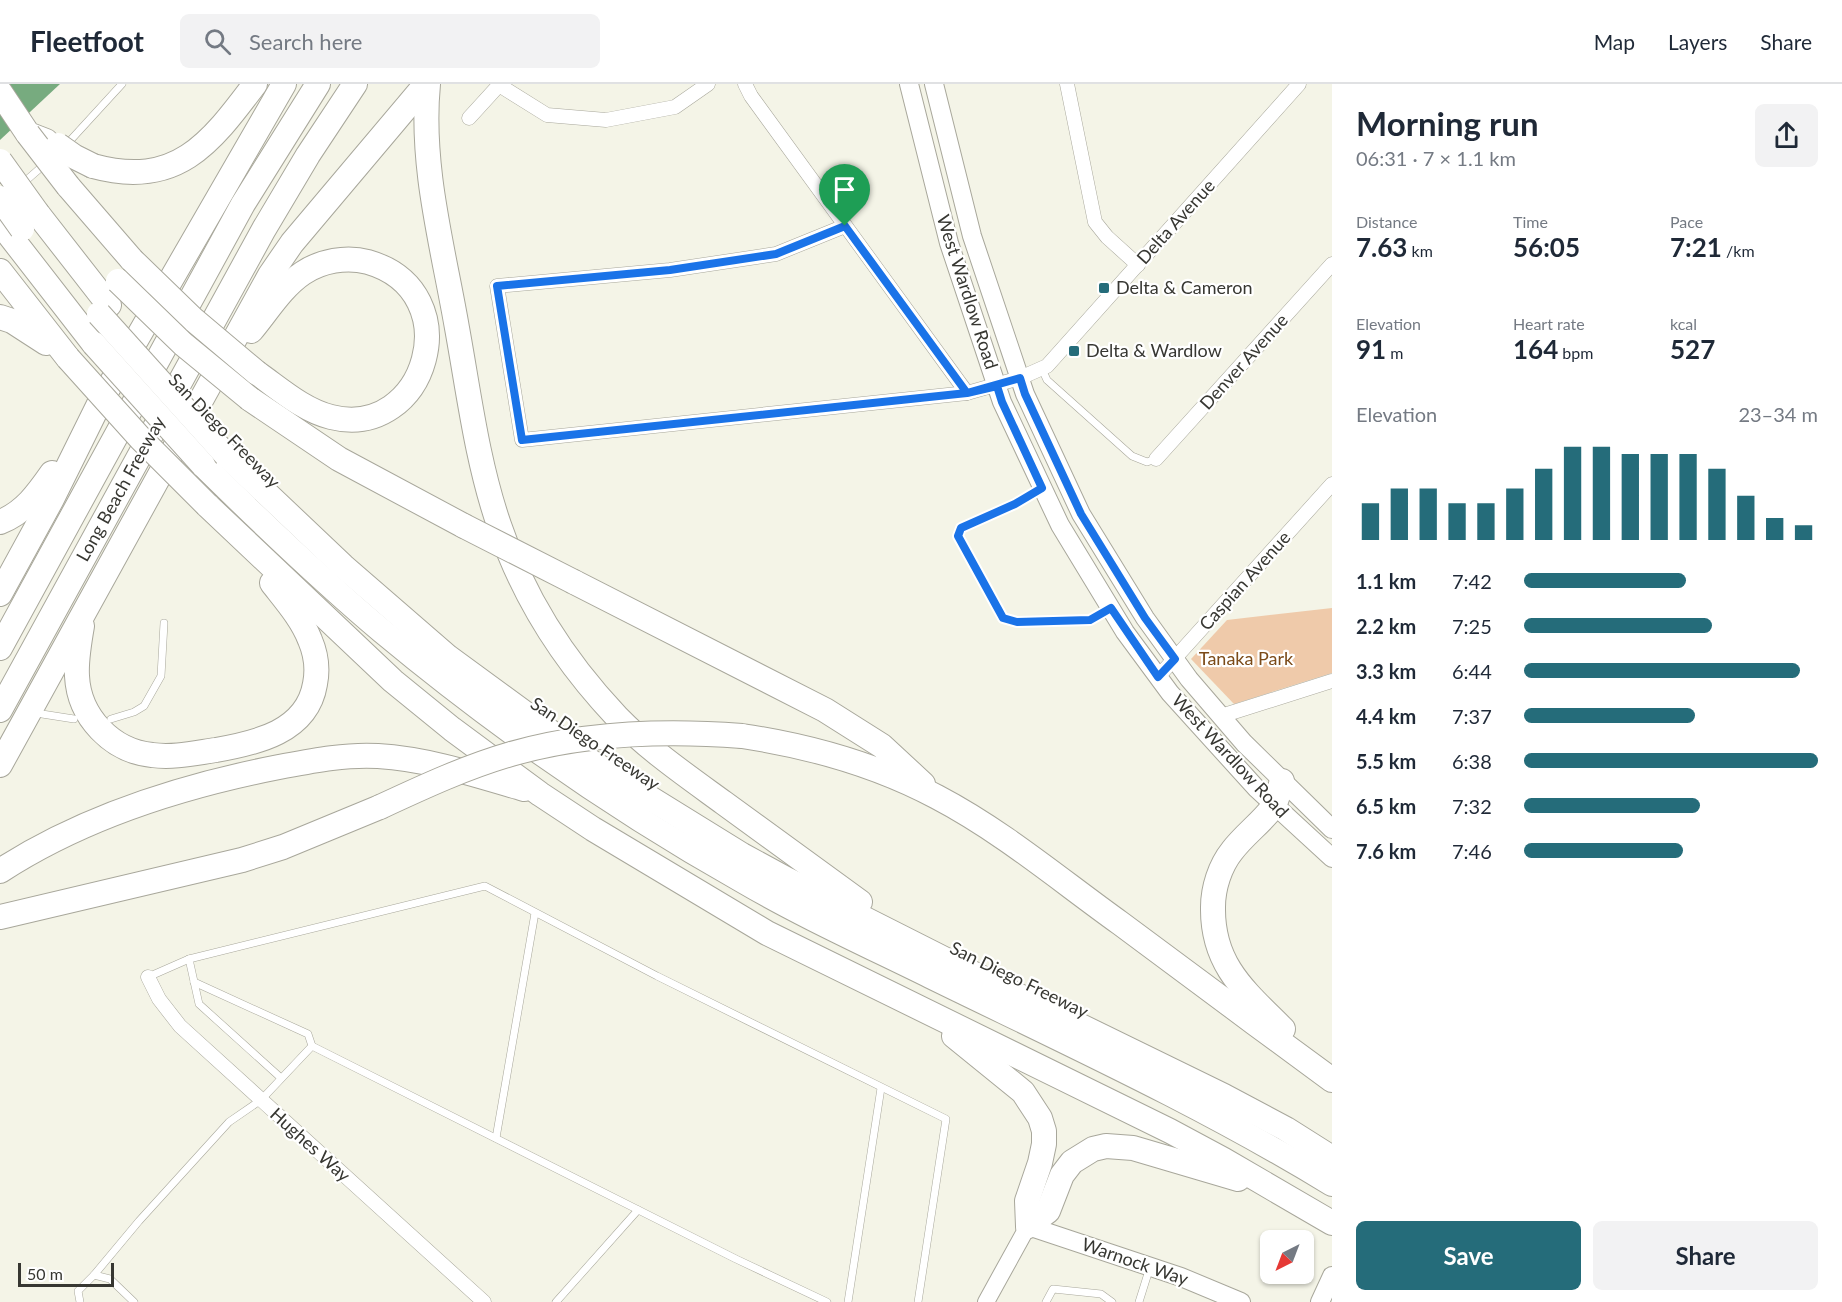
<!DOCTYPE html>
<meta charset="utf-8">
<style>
body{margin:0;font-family:Lato,sans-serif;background:#f2f2f3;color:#1f2937;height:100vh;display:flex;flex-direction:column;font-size:22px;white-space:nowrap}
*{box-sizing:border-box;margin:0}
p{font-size:20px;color:#747a83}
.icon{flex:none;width:33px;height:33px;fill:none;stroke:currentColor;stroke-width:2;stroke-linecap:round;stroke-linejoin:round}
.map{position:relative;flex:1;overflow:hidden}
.details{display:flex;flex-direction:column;background:#fff;width:510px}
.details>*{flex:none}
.needle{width:39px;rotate:222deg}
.controls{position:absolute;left:1260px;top:1146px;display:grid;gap:12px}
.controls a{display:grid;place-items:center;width:54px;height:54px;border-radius:9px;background:#fff;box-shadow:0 2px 4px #0004;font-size:30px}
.scale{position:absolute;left:18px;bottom:15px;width:96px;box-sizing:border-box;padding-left:6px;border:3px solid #373732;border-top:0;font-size:16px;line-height:21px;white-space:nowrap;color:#373732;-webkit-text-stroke:4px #fff;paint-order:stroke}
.pin{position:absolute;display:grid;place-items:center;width:51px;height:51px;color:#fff;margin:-62px -26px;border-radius:50% 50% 50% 0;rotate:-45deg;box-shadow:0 0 6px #0007}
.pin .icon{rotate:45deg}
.round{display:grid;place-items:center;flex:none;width:63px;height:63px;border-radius:9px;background:#f2f2f3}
.summary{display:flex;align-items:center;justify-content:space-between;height:102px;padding:0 24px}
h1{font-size:33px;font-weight:700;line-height:45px}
.stats{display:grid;grid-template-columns:repeat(3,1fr);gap:9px;height:102px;padding:6px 24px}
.stats div{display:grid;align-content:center}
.stats b{font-size:26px;font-weight:700}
.stats small{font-size:16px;font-weight:400}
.stats p{font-size:16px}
.chart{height:168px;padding:12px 24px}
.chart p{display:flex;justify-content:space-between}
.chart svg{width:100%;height:108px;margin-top:6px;stroke:#256c7a;stroke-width:6}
.action{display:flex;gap:12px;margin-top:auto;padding:12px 24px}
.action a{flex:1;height:69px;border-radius:9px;background:#256c7a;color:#fff;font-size:24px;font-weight:700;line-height:69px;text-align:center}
.action a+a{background:#f2f2f3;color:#1f2937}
ul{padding:0 24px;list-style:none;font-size:20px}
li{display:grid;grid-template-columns:96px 72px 1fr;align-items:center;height:45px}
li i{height:15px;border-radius:8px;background:#256c7a}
header{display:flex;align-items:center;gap:36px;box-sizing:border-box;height:84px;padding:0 30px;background:#fff;border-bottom:2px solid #e0e1e3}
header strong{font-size:28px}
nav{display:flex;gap:33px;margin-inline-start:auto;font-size:21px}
.search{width:420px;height:54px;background:#f2f2f3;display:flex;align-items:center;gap:15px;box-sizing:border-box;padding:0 21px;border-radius:9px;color:#747a83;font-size:22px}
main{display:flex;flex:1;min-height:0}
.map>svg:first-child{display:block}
.green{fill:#efcaaa}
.water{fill:#77ab7f}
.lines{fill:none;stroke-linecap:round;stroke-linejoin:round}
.service-casing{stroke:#a8a79b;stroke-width:8}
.minor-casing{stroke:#a8a79b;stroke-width:15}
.tertiary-casing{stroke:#a8a79b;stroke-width:18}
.secondary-casing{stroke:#a8a79b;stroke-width:20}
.motorway-casing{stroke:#a8a79b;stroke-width:26}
.service{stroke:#fff;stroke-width:7}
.minor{stroke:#fff;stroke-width:14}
.tertiary{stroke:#fff;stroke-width:16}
.secondary{stroke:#fff;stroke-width:18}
.motorway{stroke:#fff;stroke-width:24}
.motorway-bridge-casing{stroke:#a8a79b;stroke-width:26;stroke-linecap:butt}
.motorway-bridge{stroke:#fff;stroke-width:24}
.route-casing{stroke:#fff;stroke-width:12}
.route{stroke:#1a73e8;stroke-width:8}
.poi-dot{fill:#256c7a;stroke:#fff;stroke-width:2}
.labels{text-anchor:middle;stroke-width:4.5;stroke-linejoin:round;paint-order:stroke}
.street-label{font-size:18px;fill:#373732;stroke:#fff}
.poi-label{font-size:18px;fill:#373732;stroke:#fff;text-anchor:start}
.park-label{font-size:18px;fill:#7b4b19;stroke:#fff}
</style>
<header>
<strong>Fleetfoot</strong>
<div class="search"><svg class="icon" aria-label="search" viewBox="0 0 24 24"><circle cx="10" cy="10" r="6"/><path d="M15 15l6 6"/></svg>Search here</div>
<nav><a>Map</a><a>Layers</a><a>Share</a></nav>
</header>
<main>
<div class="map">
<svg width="1332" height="1218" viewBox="0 0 1332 1218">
<rect width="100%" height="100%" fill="#f4f4e7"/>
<path class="green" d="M 1332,524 L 1332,589 L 1234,620 L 1191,575 L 1227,536 Z"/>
<path class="water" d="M 0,0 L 60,0 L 0,56 Z"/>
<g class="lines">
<g class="service-casing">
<g id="service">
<path d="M 67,60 L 122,0"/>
<path d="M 22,100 L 45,80"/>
<path d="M 1042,285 L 1047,296 L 1132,372 L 1147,378 L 1156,375"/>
<path d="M 1042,404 L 1015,420 L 961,444 L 958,452 L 1003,534 L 1017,538 L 1090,536 L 1110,524"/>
<path d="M 42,630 L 74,635"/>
<path d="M 111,635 L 134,628 L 144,622 L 161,592 L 164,539"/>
<path d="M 148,893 L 189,875"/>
<path d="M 194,898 L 308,950 L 312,962"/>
<path d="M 281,994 L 199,920 L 189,875 L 485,802 L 657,892 L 946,1035 L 918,1218"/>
<path d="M 496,1054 L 535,829"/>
<path d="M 94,1191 L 139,1137 L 229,1038 L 261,1016 L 312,962 L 736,1175 L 827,1218"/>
<path d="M 80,1218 L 78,1207 L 94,1191 L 110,1195 L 134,1218"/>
<path d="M 556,1218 L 638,1126"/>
<path d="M 848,1218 L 881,1004"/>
<path d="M 1046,1218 L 1053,1205 L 1101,1210 L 1112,1218"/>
<path d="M 1139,1218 L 1150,1183"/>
</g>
</g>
<g class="minor-casing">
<g id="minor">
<path d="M 745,0 L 751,12 L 967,309"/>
<path d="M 1067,0 L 1095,138 L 1107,153 L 1138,181"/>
<path d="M 499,1 L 547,31 L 606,36 L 675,23 L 708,0"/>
<path d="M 469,34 L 500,0"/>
<path d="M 845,142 L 776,170 L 670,186 L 497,202 L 522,356 L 967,309 L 1020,294 L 1047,282 L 1299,0"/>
<path d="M 1156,375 L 1332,180"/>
<path d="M 1158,593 L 1332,400"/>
<path d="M 1221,632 L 1332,597"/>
<path d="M 148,893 L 159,915 L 180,942 L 484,1218"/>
</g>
</g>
<g class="tertiary-casing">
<path id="tertiary" d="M 986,1218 L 1028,1142"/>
</g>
<g class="secondary-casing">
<g id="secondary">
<path d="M 909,0 L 949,159 L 1002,318 L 1060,441 L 1125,548 L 1170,609 L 1257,705 L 1332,774"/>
<path d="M 934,0 L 972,152 L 1025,310 L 1081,430 L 1145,534 L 1189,595 L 1244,659 L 1332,745"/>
<path d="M 1028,1142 L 1181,1193 L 1241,1218"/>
<path d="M 1320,1218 L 1332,1192"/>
</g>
</g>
<g class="motorway-casing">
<g id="motorway">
<path d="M 428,0 C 420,82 443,163 457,244 C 469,310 477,377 499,441 C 523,513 565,578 617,633 C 649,666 687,692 724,719 C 769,752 814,785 860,818"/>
<path d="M 0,8 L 28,50 L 46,57"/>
<path d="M 93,82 C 176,105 210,60 255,0"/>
<path d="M 68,102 L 132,176"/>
<path d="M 38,130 L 109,221"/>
<path d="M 0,139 L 94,260"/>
<path d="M 0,187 L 68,274"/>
<path d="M 0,233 L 12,237 L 46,259"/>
<path d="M 251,247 C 267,228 282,203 303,189 C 321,177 346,172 368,178 C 471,208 426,357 331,333 C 303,326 280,305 257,289"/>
<path d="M 250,315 L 339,375 L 464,442"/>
<path d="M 226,371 L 343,482 L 448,573 L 590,677 L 742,771 L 788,796 L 962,884 L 1224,1012 L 1286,1045 L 1332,1074"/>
<path d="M 203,381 C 261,438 320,495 382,547 C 495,641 615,725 743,797 C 803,832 867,861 930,892 C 1065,958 1203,1021 1332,1100"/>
<path d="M 207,421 L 393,597 L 452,645 L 540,710 L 593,745 L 767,849 L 1170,1047 L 1224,1076 L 1332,1139"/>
<path d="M 0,438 C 24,429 38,409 52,389"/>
<path d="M 574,498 L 825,626 L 882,662 L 923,700"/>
<path d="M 0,510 L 52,415 L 98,322 L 284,0"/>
<path d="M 82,542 C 79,559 76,576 77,592 C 79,633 112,667 152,671 C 173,674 195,669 216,666 C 256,659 307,648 315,600 C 318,585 316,570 310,556 C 302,535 286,517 272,499"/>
<path d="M 0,564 L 243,120 L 318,0"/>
<path d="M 0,626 L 264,145 L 308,71 L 355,0"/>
<path d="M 742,652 C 809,662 877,681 937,713 C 1002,747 1060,796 1120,839 C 1191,892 1261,944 1332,996"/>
<path d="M 0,681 L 270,191 L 292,159 L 426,0"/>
<path d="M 1282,697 C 1279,705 1278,716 1273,723 C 1261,739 1244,751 1232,767 C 1220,782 1213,804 1213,823 C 1212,881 1245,907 1283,945"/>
<path d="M 0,787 C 83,733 182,702 279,683 C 311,677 345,670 378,672 C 428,675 476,691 524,705"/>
<path d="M 0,833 L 242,776 L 283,763 L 380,723"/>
<path d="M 954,952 L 1023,1008 L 1040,1034 L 1044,1047 L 1044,1060 L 1040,1079 L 1027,1117 L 1028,1142"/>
<path d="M 1028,1142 L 1048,1127 L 1062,1091 L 1072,1078 L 1093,1065 L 1106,1062 L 1133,1064 L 1238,1095"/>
</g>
</g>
<use href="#service" class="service"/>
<use href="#minor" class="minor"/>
<use href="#tertiary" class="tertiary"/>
<use href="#secondary" class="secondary"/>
<use href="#motorway" class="motorway"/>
<g class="motorway-bridge-casing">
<g id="motorway-bridge">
<path d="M 28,50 L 68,102"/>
<path d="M 58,61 L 75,73 L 93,82"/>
<path d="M 0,77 L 38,130"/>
<path d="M 0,114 L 22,145"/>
<path d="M 132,176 L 194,236 L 257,289"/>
<path d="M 118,197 L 183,260 L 250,315"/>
<path d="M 99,230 L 226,371"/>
<path d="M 94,260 L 203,381"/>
<path d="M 68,274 L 141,355 L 207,421"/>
<path d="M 464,442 L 574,498"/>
<path d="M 380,723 C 423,703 466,683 511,670 C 587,648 665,646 742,652"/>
</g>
</g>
<use href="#motorway-bridge" class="motorway-bridge"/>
</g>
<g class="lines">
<g class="route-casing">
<path id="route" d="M 845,142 L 967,309 L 997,302 L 1002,318 L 1042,404 L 1015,420 L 961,444 L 958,452 L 1003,534 L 1017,538 L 1090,536 L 1111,524 L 1158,593 L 1175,575 L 1145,534 L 1081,430 L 1025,310 L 1020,294 L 967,309 L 522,356 L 497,202 L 670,186 L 776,170 L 845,142"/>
</g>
<use href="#route" class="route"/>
</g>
<g class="poi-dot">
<rect x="1098" y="198" width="12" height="12" rx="3"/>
<rect x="1068" y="261" width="12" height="12" rx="3"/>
</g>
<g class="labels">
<g class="street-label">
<text transform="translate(1176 138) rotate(-48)" y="6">Delta Avenue</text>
<text transform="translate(967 208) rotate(72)" y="6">West Wardlow Road</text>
<text transform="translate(1244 278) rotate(-48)" y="6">Denver Avenue</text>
<text transform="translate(224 347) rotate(46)" y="6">San Diego Freeway</text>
<text transform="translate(121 405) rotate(-61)" y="6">Long Beach Freeway</text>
<text transform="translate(1245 497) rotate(-48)" y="6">Caspian Avenue</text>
<text transform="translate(595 660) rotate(34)" y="6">San Diego Freeway</text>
<text transform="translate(1230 672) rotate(47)" y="6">West Wardlow Road</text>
<text transform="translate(1019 896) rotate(26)" y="6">San Diego Freeway</text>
<text transform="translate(310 1061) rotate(42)" y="6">Hughes Way</text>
<text transform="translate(1135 1178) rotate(19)" y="6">Warnock Way</text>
</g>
<g class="poi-label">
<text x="1116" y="210">Delta &amp; Cameron</text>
<text x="1086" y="273">Delta &amp; Wardlow</text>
</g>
<g class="park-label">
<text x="1246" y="581">Tanaka Park</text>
</g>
</g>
</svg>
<div class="controls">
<a><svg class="needle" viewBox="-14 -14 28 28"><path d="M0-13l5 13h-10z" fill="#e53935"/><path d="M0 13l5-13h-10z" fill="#747a83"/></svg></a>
</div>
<div class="scale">50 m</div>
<div class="pin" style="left:845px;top:142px;background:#1e9e55"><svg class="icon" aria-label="arrive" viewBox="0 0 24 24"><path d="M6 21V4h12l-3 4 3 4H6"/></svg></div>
</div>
<section class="details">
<div class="summary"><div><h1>Morning run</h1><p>06:31 · 7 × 1.1 km</p></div><a class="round"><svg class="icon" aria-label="share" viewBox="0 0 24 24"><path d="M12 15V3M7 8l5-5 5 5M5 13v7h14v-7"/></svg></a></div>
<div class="stats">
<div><p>Distance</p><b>7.63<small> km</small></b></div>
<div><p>Time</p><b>56:05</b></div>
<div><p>Pace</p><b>7:21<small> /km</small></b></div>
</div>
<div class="stats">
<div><p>Elevation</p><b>91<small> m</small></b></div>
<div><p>Heart rate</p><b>164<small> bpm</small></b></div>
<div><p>kcal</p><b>527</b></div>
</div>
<div class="chart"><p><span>Elevation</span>23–34 m</p>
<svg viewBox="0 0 160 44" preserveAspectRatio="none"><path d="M5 44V29M15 44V23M25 44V23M35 44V29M45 44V29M55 44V23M65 44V15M75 44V6M85 44V6M95 44V9M105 44V9M115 44V9M125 44V15M135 44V26M145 44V35M155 44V38"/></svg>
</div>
<ul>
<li><b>1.1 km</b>7:42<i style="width:55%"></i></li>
<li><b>2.2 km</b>7:25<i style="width:64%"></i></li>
<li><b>3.3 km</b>6:44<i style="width:94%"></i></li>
<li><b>4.4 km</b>7:37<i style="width:58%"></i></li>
<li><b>5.5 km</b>6:38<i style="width:100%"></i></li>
<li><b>6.5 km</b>7:32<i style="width:60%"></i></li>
<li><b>7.6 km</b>7:46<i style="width:54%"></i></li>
</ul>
<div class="action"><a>Save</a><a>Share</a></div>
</section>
</main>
